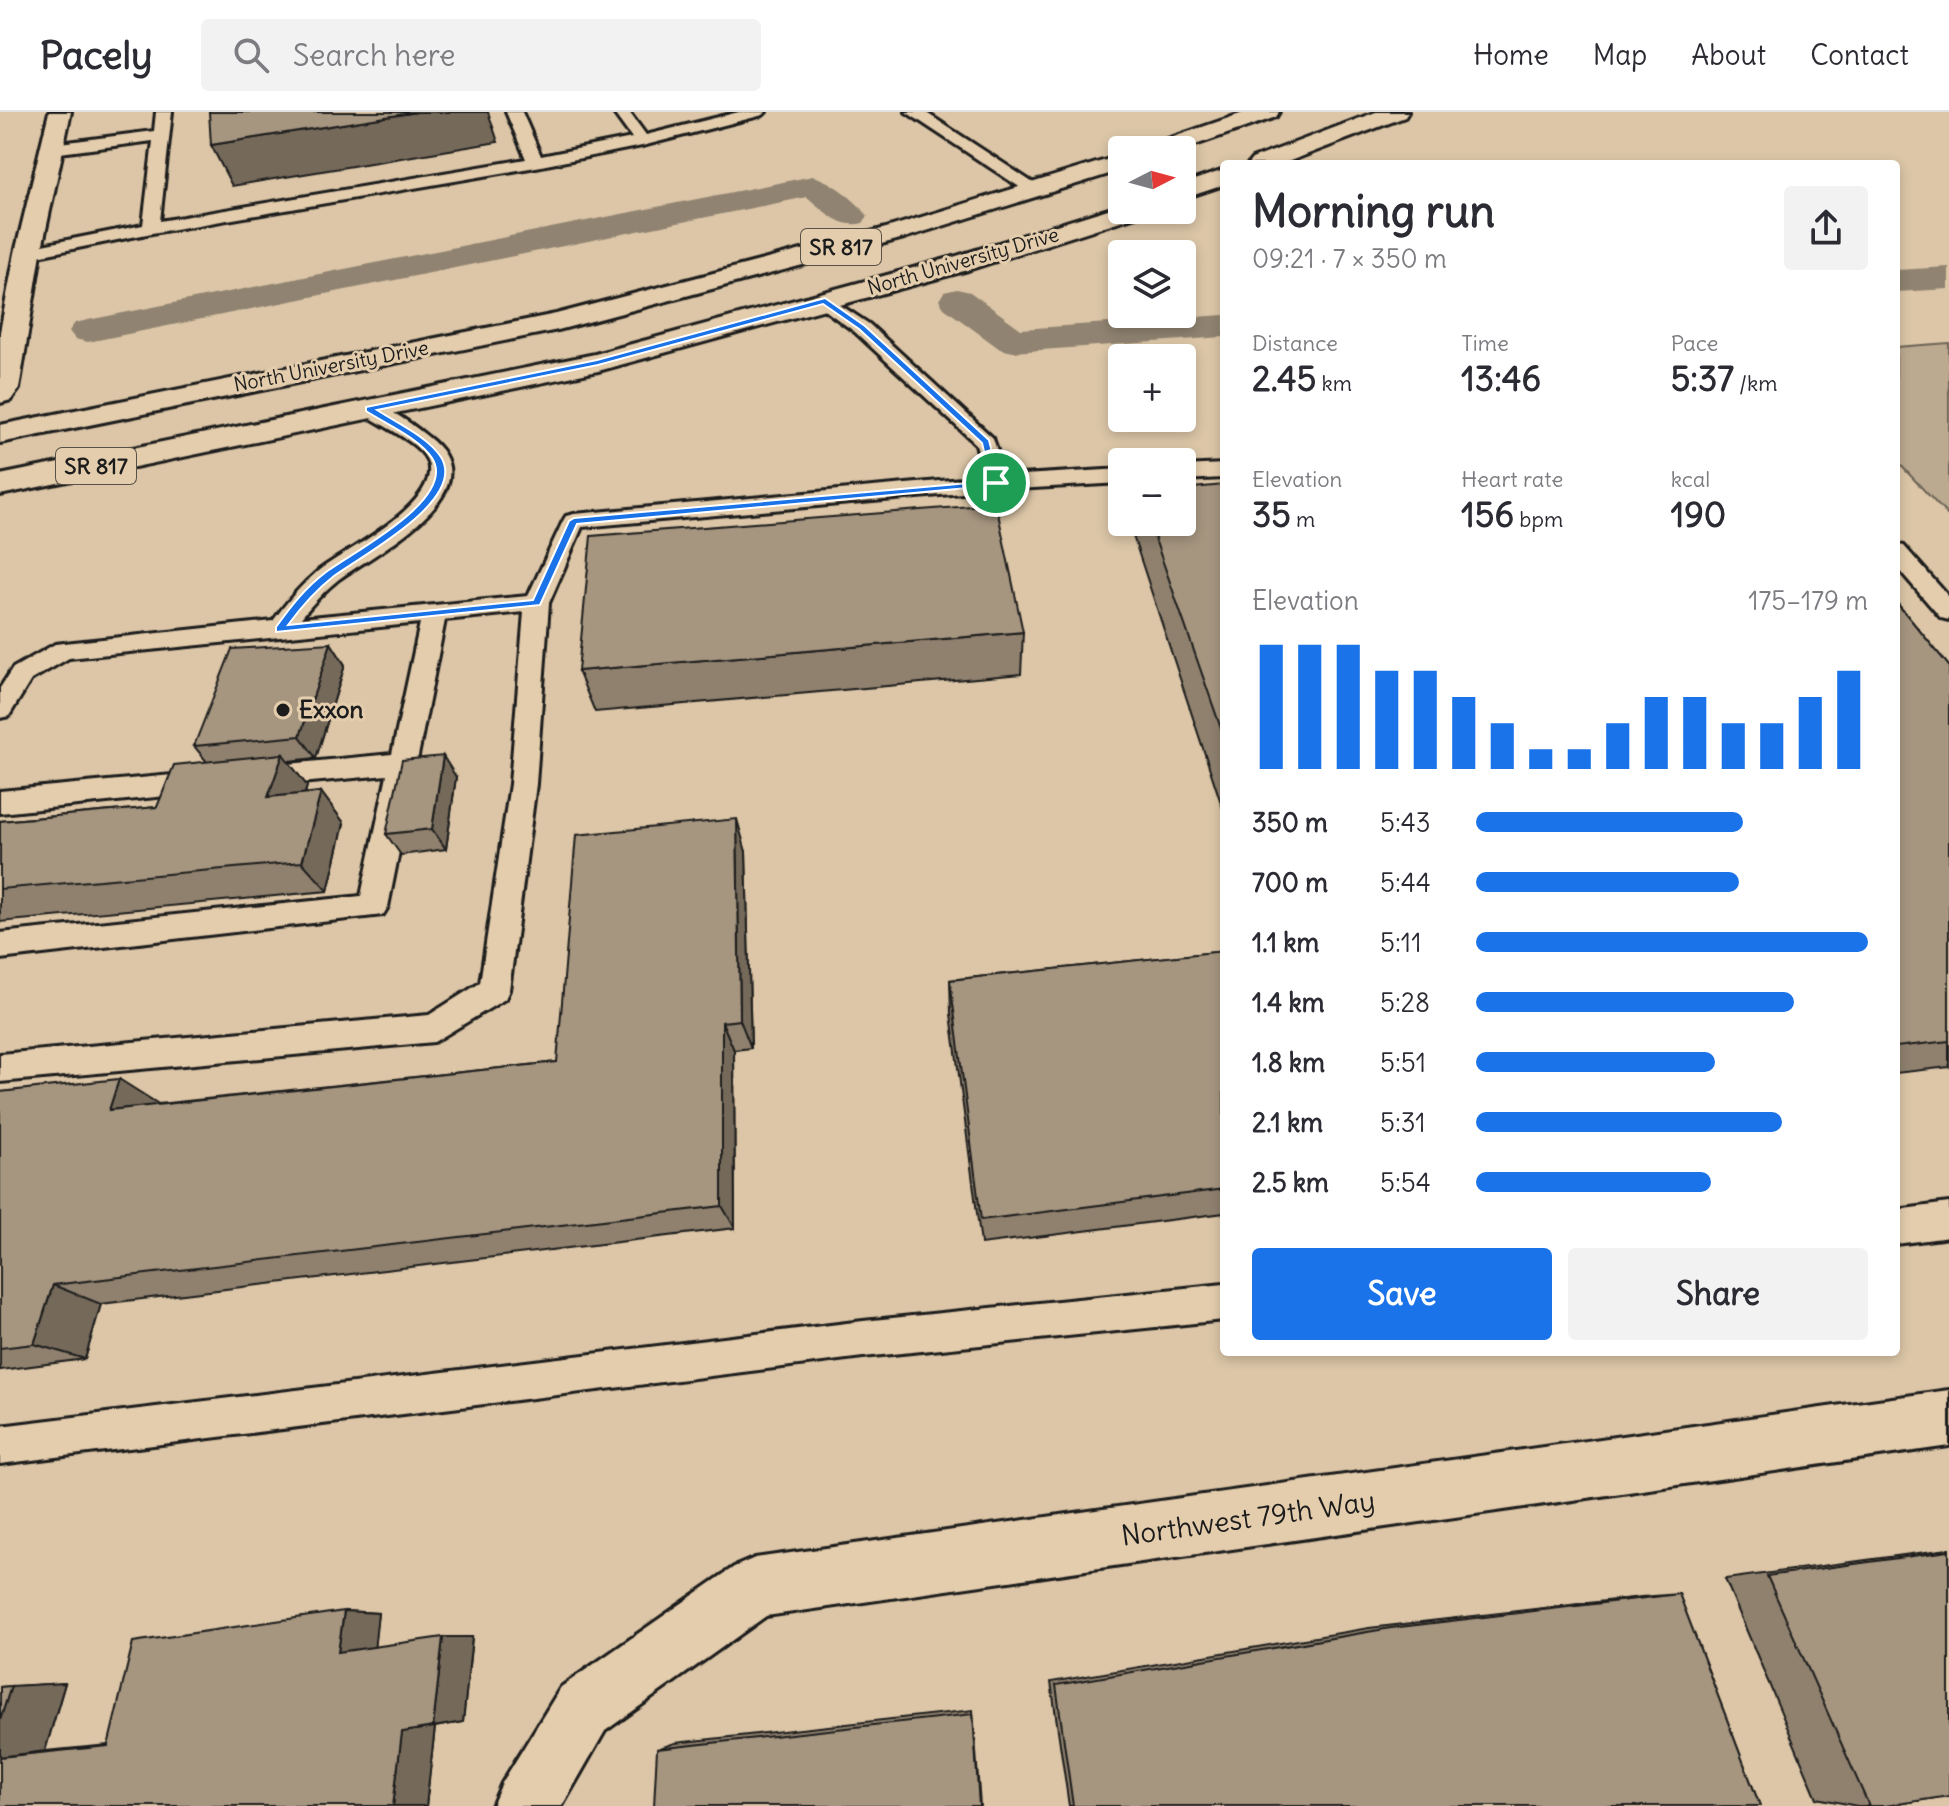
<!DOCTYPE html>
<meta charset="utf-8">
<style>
body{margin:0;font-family:Delius,sans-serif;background:#f2f2f3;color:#2b2b33;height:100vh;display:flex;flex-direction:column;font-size:30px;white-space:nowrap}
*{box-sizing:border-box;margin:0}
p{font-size:26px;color:#7c7c81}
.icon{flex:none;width:44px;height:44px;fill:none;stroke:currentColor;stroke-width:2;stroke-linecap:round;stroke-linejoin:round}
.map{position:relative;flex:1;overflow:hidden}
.details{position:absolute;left:1220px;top:48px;width:680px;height:1196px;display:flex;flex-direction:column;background:#fff;border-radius:8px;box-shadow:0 4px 12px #0003}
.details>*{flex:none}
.needle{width:52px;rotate:84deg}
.fabs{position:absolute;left:1108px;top:24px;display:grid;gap:16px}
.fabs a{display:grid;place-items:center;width:88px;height:88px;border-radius:8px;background:#fff;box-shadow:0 4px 12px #0003;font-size:40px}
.pin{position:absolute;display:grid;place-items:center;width:68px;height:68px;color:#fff;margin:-34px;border:4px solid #fff;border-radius:50%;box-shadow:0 2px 8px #0007}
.round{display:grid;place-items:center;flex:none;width:84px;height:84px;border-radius:8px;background:#f2f2f3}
.overview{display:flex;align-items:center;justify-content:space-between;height:136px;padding:0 32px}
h1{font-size:44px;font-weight:700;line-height:60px}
.figures{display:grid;grid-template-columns:repeat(3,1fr);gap:12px;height:136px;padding:8px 32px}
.figures div{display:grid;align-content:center}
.figures b{font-size:34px;font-weight:700}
.figures small{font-size:22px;font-weight:400}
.figures p{font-size:22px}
.chart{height:224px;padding:16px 32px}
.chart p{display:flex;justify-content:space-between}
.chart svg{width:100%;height:144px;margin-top:8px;stroke:#1a73e8;stroke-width:6}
.button{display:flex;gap:16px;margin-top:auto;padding:16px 32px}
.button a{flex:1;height:92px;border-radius:8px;background:#1a73e8;color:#fff;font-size:32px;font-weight:700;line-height:92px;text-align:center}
.button a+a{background:#f2f2f3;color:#2b2b33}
ul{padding:0 32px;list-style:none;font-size:26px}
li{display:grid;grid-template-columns:128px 96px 1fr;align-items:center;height:60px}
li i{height:20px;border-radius:10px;background:#1a73e8}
header{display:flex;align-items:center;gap:48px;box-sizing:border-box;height:112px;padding:0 40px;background:#fff;border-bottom:2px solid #e1e1e2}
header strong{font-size:38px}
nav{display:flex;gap:44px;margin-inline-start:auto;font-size:28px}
.search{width:560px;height:72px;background:#f2f2f3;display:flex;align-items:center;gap:20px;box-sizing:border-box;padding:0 28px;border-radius:8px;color:#7c7c81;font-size:30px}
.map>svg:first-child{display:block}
.green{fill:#bcaa90;stroke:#6c6356;stroke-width:2}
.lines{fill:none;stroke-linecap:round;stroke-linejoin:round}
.canal{fill:#908371;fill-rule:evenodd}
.service-casing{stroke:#1c1c1c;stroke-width:6}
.minor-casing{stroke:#1c1c1c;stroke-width:6}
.primary-casing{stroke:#1c1c1c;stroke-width:6}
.service{fill:#e4cdad;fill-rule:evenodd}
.minor{fill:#e4cdad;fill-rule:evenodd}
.primary{fill:#e4cdad;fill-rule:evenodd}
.wall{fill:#8f816e;stroke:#1c1c1c;stroke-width:2}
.shaded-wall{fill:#74695a;stroke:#1c1c1c;stroke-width:2}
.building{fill:#a69680;stroke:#1c1c1c;stroke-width:2}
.route{fill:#1a73e8;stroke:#fff;stroke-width:2;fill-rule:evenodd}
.poi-dot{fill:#1c1c1c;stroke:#e4cdad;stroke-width:3}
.labels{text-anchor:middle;stroke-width:6;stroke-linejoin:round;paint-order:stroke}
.far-street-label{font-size:20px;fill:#1c1c1c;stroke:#e4cdad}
.shield{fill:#e4cdad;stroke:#585148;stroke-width:2}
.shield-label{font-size:22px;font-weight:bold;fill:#1c1c1c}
.poi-label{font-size:24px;font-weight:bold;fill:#1c1c1c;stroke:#e4cdad;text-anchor:start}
.near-street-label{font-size:28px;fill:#1c1c1c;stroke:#e4cdad}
</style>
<header>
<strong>Pacely</strong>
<div class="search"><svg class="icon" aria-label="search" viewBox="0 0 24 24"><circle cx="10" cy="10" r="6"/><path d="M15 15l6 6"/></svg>Search here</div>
<nav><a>Home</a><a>Map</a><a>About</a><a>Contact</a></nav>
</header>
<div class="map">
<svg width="1949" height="1694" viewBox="0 0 1949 1694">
<rect width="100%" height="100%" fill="#dcc6a7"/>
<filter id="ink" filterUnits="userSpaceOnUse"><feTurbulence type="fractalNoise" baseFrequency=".0125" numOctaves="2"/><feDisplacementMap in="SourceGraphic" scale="16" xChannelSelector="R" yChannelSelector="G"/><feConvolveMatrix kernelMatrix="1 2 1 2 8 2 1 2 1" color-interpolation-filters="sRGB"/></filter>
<g filter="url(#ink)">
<path class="green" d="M 1949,231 L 1949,405 L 1896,348 L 1896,235 Z"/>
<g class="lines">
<g class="canal">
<path d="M 813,64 C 832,69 856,88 868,104 L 863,111 C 839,117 825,99 807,85 L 88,230 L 75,227 L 69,219 L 75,211 L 88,208 Z"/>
<path d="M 1949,155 L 1949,177 L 1896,180 L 1896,158 Z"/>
<path d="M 957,177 L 970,180 L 1021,217 L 1224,203 L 1224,225 L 1013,240 L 1000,237 L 944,196 L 939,188 L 944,180 Z"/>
</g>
<g class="service-casing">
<g id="service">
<path d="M 156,0 L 172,0 L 160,109 L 526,47 L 506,0 L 522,0 L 541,44 L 632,26 L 613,0 L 629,0 L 646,23 L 739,0 L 766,0 L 763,3 L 642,34 L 536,55 L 152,121 L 28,146 L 22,145 L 19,141 L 22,137 L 143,113 L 153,29 L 52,42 L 44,37 L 52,32 L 154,19 Z"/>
<path d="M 906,0 L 925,0 L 1044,78 L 1036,83 L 1030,82 Z"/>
<path d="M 825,183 L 869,212 L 993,326 L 1005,364 L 1122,357 L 1122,371 L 996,378 L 582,415 L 549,491 L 536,672 L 509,878 L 505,887 L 434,930 L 0,970 L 0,942 L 429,903 L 480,871 L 510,672 L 524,500 L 445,508 L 388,795 L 383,803 L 0,847 L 0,821 L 361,784 L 387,663 L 257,675 L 248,672 L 244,665 L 248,658 L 257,655 L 392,642 L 420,511 L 69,546 L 31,568 L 9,604 L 0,606 L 0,576 L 13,556 L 55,532 L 273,509 C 286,491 301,473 318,459 C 345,438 445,390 427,348 C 419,330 379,312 363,301 L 360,297 L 370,291 C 390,296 412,312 428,325 C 498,379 378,439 339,467 C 325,478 312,492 301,506 L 528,484 L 563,409 L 566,404 L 574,402 L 984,365 L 976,332 L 855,220 L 818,193 L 816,189 Z"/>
<path d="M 1224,352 L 1224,366 L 1182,368 L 1182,354 Z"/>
<path d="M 1896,432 L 1904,434 L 1949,485 L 1949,508 L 1941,506 L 1896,454 Z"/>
<path d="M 205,660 L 215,663 L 218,670 L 215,677 L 205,680 L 0,701 L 0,679 Z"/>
<path d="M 1949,1091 L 1949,1125 L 1896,1132 L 1896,1098 Z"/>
<path d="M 1224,1172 L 1224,1208 L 863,1245 L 0,1352 L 0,1314 L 863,1209 Z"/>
</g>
</g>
<g class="minor-casing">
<g id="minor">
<path d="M 49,0 L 71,0 L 41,141 L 19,277 L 11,288 L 0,291 L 0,220 L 15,141 Z"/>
<path d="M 1949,1278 L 1949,1334 L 766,1504 L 605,1619 L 562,1694 L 492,1694 L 502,1671 L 561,1575 L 734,1455 L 755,1446 Z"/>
</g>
</g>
<g class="primary-casing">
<g id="primary">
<path d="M 1246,0 L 1279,0 L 1276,5 L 1181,38 L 1146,38 L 1150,33 Z"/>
<path d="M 1376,0 L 1408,0 L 1405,5 L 1282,52 L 1248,52 L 1252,47 Z"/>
<path d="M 1122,43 L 1122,58 L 904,126 L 558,218 L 0,331 L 0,313 L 556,202 L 886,116 Z"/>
<path d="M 1224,58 L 1224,73 L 1182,87 L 1182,72 Z"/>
<path d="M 1121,93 L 1122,98 L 1143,98 L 1139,103 L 968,158 L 598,259 L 0,383 L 0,363 L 595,242 L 950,146 Z"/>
</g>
</g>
<use href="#service" class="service"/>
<use href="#minor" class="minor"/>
<use href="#primary" class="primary"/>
</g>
<g class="wall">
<path d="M 1224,373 L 1224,700 L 1133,424 L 1135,410 L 1182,410 Z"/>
<path d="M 1896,490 L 1949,554 L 1949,955 L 1896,961 Z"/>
<path d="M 1023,520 L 1021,562 L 595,600 L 578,559 Z"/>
<path d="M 331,531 L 345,553 L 316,646 L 288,649 L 307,674 L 305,682 L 321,680 L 344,711 L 328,779 L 0,810 L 0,709 L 157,695 L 207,650 L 194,634 Z"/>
<path d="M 456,665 L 446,737 L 401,743 L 386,722 Z"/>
<path d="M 746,740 L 751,936 L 734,938 L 735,1116 L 101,1192 L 85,1247 L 0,1258 L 0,980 L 158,992 L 557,950 Z"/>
<path d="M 1224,839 L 1224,1101 L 981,1132 L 951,902 L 950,868 Z"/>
<path d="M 1949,1437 L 1949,1684 L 1885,1694 L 1857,1694 L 1817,1686 L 1725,1467 Z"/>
<path d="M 1679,1482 L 1760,1694 L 1069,1694 L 1051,1570 L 1369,1516 L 1641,1485 Z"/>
<path d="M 344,1499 L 378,1501 L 374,1535 L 472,1525 L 463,1610 L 435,1615 L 426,1694 L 0,1694 L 0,1575 L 65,1571 L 45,1639 L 109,1633 Z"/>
<path d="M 973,1598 L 980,1694 L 657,1637 L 675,1631 Z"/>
</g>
<g class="shaded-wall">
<path d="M 417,0 L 488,0 L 498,30 L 232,74 L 211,33 Z"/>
<path d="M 331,531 L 345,553 L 316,646 L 300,624 Z"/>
<path d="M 283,642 L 307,674 L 294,716 L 268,685 Z"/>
<path d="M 443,644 L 456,665 L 446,737 L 432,717 Z"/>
<path d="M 321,680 L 344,711 L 328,779 L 302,750 Z"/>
<path d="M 737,707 L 746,740 L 751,936 L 740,908 Z"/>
<path d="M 722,910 L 734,938 L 735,1116 L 722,1094 Z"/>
<path d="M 119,967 L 160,993 L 109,998 Z"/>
<path d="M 53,1173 L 101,1192 L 85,1247 L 34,1232 Z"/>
<path d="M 344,1499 L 378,1501 L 374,1539 L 338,1540 Z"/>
<path d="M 443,1525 L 472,1525 L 463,1610 L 433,1615 Z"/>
<path d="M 65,1571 L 45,1639 L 0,1645 L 0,1608 L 11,1574 Z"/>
<path d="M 435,1615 L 426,1694 L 393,1694 L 402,1620 Z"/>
</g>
<g class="building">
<path d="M 209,0 L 417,0 L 211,33 Z"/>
<path d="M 1224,373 L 1224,625 L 1149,410 L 1182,410 L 1182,377 Z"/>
<path d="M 996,392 L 1023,520 L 578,559 L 591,424 Z"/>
<path d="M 1896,490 L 1949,554 L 1949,929 L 1896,935 Z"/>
<path d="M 331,531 L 300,624 L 194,634 L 232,537 Z"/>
<path d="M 283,642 L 268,685 L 321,680 L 302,750 L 0,777 L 0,709 L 157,695 L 174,653 Z"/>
<path d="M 443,644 L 432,717 L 386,722 L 402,648 Z"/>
<path d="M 737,707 L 740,908 L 722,910 L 722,1094 L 53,1173 L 34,1232 L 0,1236 L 0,980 L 119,967 L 109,998 L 557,950 L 576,723 Z"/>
<path d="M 1224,839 L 1224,1077 L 981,1108 L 950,868 Z"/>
<path d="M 1949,1439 L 1949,1684 L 1885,1694 L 1869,1694 L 1767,1464 Z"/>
<path d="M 1679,1482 L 1760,1694 L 1073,1694 L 1056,1573 L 1391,1516 Z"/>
<path d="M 344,1499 L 338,1540 L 443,1525 L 433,1615 L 402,1620 L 393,1694 L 0,1694 L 0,1645 L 108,1634 L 133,1530 Z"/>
<path d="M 11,1574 L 0,1608 L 0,1575 Z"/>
<path d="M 973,1602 L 979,1694 L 654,1694 L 657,1637 Z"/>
</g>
</g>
<path class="route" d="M 825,186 L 865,214 L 989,328 L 1000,373 L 577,412 L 540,493 L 276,520 L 276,515 C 291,494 305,476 326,460 C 351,441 458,387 432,346 C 419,326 386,312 366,299 L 366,295 L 597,248 ZM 823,192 L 859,217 L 982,331 L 991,369 L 574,406 L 569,409 L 533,488 L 288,513 C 302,494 316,478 334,464 C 361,444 468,388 441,345 C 428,325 397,311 377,298 L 598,253 Z"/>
<circle class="poi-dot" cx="283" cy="598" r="8"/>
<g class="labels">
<g class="far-street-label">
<text transform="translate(963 149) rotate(-16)" y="7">North University Drive</text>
<text transform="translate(331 254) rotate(-11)" y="7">North University Drive</text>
</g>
<g class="shield">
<rect x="801" y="117" width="80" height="36" rx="6"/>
<rect x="56" y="336" width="80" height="36" rx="6"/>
</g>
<g class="shield-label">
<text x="841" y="143">SR 817</text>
<text x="96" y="362">SR 817</text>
</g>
<g class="poi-label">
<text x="299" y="606">Exxon</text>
</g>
<g class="near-street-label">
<text transform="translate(1248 1406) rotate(-8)" y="10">Northwest 79th Way</text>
</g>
</g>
</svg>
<div class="fabs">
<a><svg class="needle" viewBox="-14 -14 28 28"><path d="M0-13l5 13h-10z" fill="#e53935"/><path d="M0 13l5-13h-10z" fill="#7c7c81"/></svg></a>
<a><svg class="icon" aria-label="layers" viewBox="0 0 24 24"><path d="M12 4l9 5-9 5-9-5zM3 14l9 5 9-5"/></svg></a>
<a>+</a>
<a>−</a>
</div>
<div class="pin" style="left:996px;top:371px;background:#1e9e55"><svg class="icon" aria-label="arrive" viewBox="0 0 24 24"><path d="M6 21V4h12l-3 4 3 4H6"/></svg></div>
<section class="details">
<div class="overview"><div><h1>Morning run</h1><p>09:21 · 7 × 350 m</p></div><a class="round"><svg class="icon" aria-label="share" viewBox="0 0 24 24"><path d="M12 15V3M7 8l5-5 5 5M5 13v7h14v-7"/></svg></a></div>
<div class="figures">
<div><p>Distance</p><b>2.45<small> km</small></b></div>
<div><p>Time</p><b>13:46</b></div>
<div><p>Pace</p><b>5:37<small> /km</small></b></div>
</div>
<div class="figures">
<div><p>Elevation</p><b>35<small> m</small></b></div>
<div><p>Heart rate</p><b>156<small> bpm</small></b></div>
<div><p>kcal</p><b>190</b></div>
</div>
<div class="chart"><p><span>Elevation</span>175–179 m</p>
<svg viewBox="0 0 160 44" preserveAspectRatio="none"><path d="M5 44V6M15 44V6M25 44V6M35 44V14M45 44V14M55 44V22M65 44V30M75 44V38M85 44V38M95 44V30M105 44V22M115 44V22M125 44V30M135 44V30M145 44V22M155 44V14"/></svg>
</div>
<ul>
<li><b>350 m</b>5:43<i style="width:68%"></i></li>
<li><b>700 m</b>5:44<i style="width:67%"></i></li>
<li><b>1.1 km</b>5:11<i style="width:100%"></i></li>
<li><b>1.4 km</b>5:28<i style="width:81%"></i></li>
<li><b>1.8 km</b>5:51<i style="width:61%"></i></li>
<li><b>2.1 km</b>5:31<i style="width:78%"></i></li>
<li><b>2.5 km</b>5:54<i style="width:60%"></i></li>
</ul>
<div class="button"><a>Save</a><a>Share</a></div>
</section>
</div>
